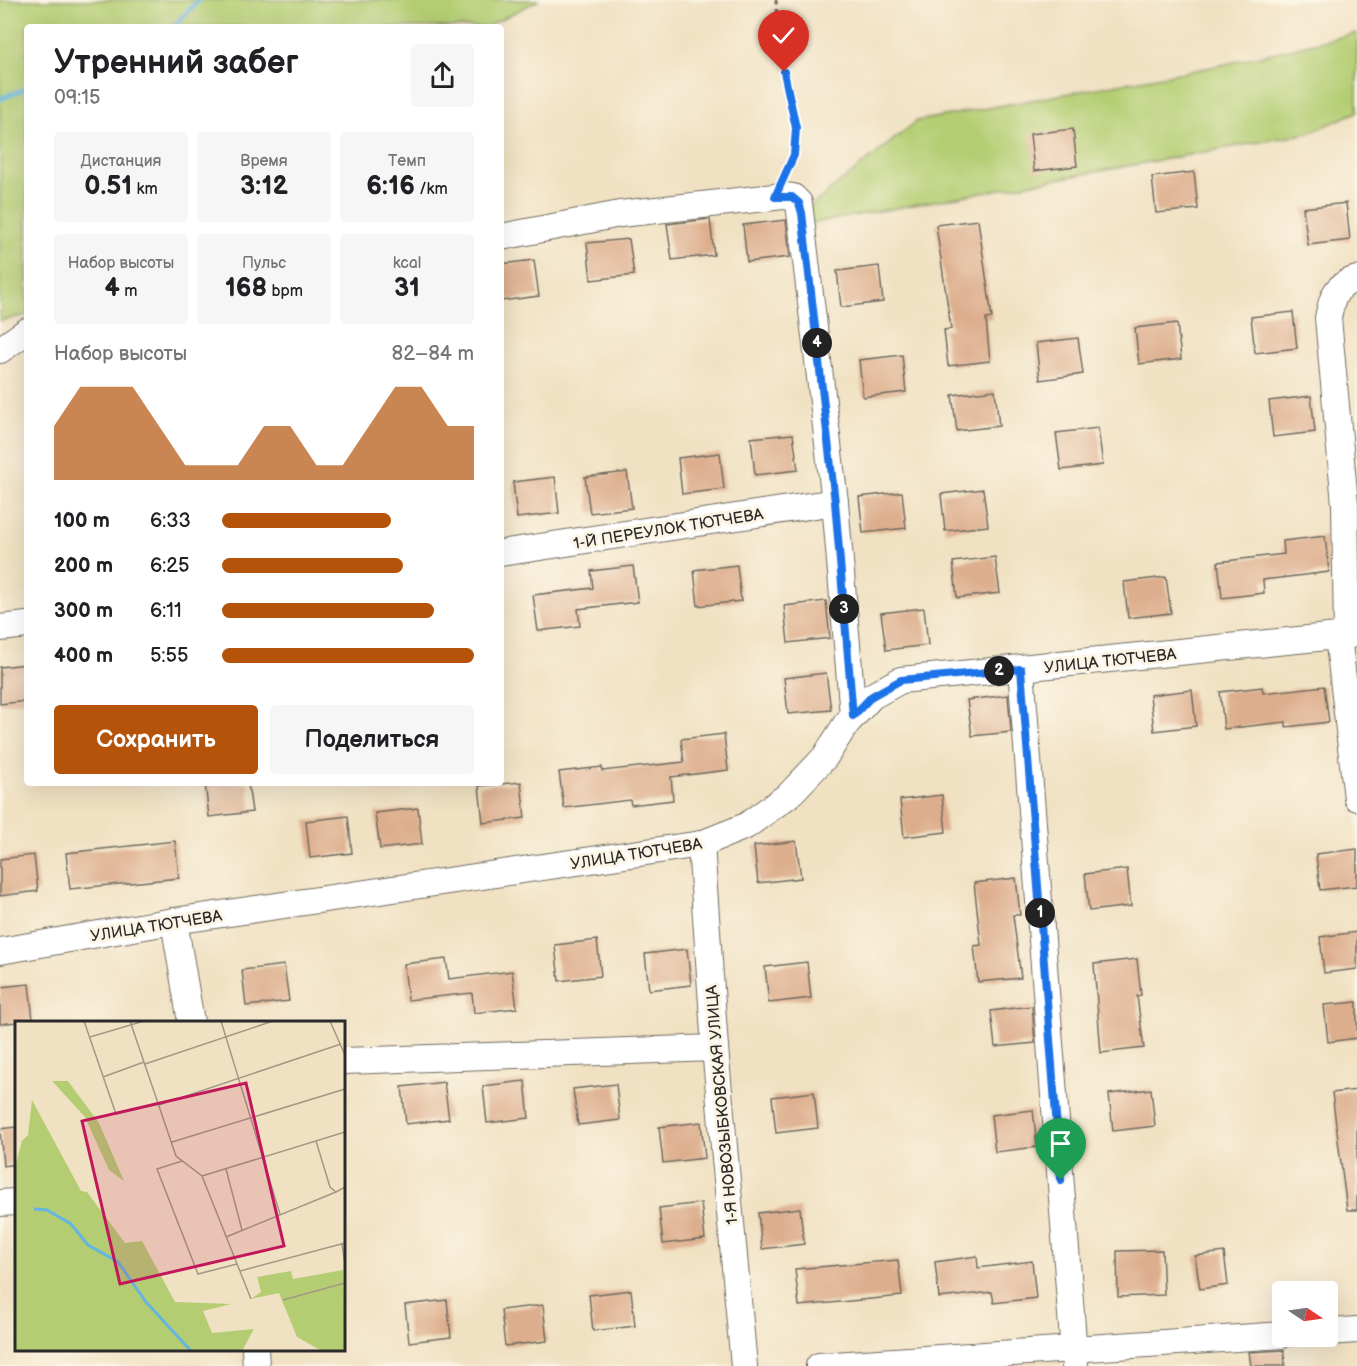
<!DOCTYPE html>
<html lang="ru">
<meta charset="utf-8">
<style>
body{margin:0;font-family:"Balsamiq Sans",sans-serif;background:#f6f6f6;color:#202124;height:100vh;display:flex;flex-direction:column;font-size:22px;white-space:nowrap}
*{box-sizing:border-box;margin:0}
p{font-size:20px;color:#757577}
.icon{flex:none;width:33px;height:33px;fill:none;stroke:currentColor;stroke-width:2;stroke-linecap:round;stroke-linejoin:round}
.map{position:relative;flex:1;overflow:hidden}
.side{position:absolute;left:24px;top:24px;width:480px;height:762px;display:flex;flex-direction:column;background:#fff;border-radius:6px;box-shadow:0 6px 24px #0002}
.side>*{flex:none}
.needle{width:39px;rotate:103deg}
.fabs{position:absolute;left:1272px;top:1281px;display:grid;gap:12px}
.fabs a{display:grid;place-items:center;width:66px;height:66px;border-radius:6px;background:#fff;box-shadow:0 6px 24px #0002;font-size:30px}
.pin{position:absolute;display:grid;place-items:center;width:51px;height:51px;color:#fff;margin:-62px -26px;border-radius:50% 50% 50% 0;rotate:-45deg;box-shadow:0 0 6px #0007}
.pin .icon{rotate:45deg}
.km{position:absolute;width:30px;height:30px;margin:-15px;border-radius:50%;background:#222;color:#fff;font-size:16px;line-height:30px;text-align:center}
.round{display:grid;place-items:center;flex:none;width:63px;height:63px;border-radius:6px;background:#f6f6f6}
.overview{display:flex;align-items:center;justify-content:space-between;height:102px;padding:0 30px}
h1{font-size:33px;font-weight:800;line-height:45px}
.figures{display:grid;grid-template-columns:repeat(3,1fr);gap:9px;height:102px;padding:6px 30px}
.figures div{display:grid;align-content:center;border-radius:6px;background:#f6f6f6;text-align:center}
.figures b{font-size:26px;font-weight:800}
.figures small{font-size:16px;font-weight:400}
.figures p{font-size:16px}
.chart{height:168px;padding:12px 30px}
.chart p{display:flex;justify-content:space-between}
.chart svg{width:100%;height:108px;margin-top:6px;fill:#b45309;opacity:.7}
.button{display:flex;gap:12px;margin-top:auto;padding:12px 30px}
.button a{flex:1;height:69px;border-radius:6px;background:#b45309;color:#fff;font-size:24px;font-weight:800;line-height:69px;text-align:center}
.button a+a{background:#f6f6f6;color:#202124}
ul{padding:0 30px;list-style:none;font-size:20px}
li{display:grid;grid-template-columns:96px 72px 1fr;align-items:center;height:45px}
li i{height:15px;border-radius:8px;background:#b45309}
.map>svg:first-child{display:block}
.green{fill:#b4cd72;stroke:#707c4e;stroke-width:1.5}
.lines{fill:none;stroke-linecap:round;stroke-linejoin:round}
.stream{stroke:#64b5df;stroke-width:5}
.building{fill:#ddae8d}
.minor-casing{stroke:#706b60;stroke-width:28}
.path{stroke:#706b60;stroke-width:3;stroke-dasharray:4.5 4.5;stroke-linecap:butt}
.minor{stroke:#fff;stroke-width:26}
.route-casing{stroke:#fff;stroke-width:12}
.route{stroke:#1a73e8;stroke-width:8}
.labels{text-anchor:middle;stroke-width:6;stroke-linejoin:round;paint-order:stroke}
.street-label{font-size:16px;fill:#2b2b2b;stroke:#fcf5e5}
.inset-river{fill:none;stroke:#64b5df;stroke-width:3}
.inset-road{fill:none;stroke:#a19886;stroke-width:1.5}
.view{fill:#c2185b;fill-opacity:0.15;stroke:#c2185b;stroke-width:3}
.inset-edge{fill:none;stroke:#2b2b2b;stroke-width:3}
</style>
<div class="map">
<svg width="1357" height="1366" viewBox="0 0 1357 1366">
<rect width="100%" height="100%" fill="#fcf5e5"/>
<filter id="ink" filterUnits="userSpaceOnUse"><feTurbulence type="fractalNoise" baseFrequency=".0167" numOctaves="2"/><feDisplacementMap in="SourceGraphic" scale="12" xChannelSelector="R" yChannelSelector="G"/><feConvolveMatrix kernelMatrix="1 2 1 2 8 2 1 2 1" color-interpolation-filters="sRGB"/></filter>
<filter id="wash" filterUnits="userSpaceOnUse"><feTurbulence type="fractalNoise" baseFrequency=".008" numOctaves="4" result="noise"/><feDisplacementMap in="SourceGraphic" scale="24" xChannelSelector="R" yChannelSelector="G"/><feGaussianBlur stdDeviation="1.35" result="paint"/><feColorMatrix in="noise" values="0 0 0 0 0 0 0 0 0 0 0 0 0 0 0 0 0 1.4 0 .05"/><feComposite in="paint" operator="in"/></filter>
<g filter="url(#wash)">
<rect width="100%" height="100%" fill="#f0e1c2"/>
<g class="green">
<path d="M 0,0 L 539,0 L 486,27 L 27,27 L 27,315 L 0,321 Z"/>
<path d="M 1357,33 L 1357,112 L 1309,133 L 803,225 L 802,213 L 917,121 L 1217,66 Z"/>
</g>
<g class="lines">
<g class="stream">
<path d="M 173,27 L 199,0"/>
<path d="M 0,99 L 27,88"/>
</g>
</g>
<g id="blocks">
<g class="building">
<path d="M 1073,129 L 1077,166 L 1034,171 L 1030,134 Z"/>
<path d="M 1194,172 L 1198,209 L 1156,213 L 1152,177 Z"/>
<path d="M 1346,203 L 1350,240 L 1308,245 L 1303,208 Z"/>
<path d="M 710,219 L 714,255 L 672,260 L 667,224 Z"/>
<path d="M 786,220 L 790,257 L 747,262 L 743,225 Z"/>
<path d="M 978,220 L 992,318 L 986,319 L 990,361 L 948,366 L 944,330 L 951,329 L 936,225 Z"/>
<path d="M 629,239 L 634,275 L 591,280 L 587,243 Z"/>
<path d="M 534,260 L 539,296 L 501,301 L 501,264 Z"/>
<path d="M 879,266 L 883,302 L 841,307 L 837,271 Z"/>
<path d="M 1293,312 L 1297,348 L 1255,353 L 1251,317 Z"/>
<path d="M 1177,323 L 1181,359 L 1139,364 L 1135,328 Z"/>
<path d="M 1078,338 L 1083,374 L 1040,380 L 1036,343 Z"/>
<path d="M 902,355 L 906,392 L 863,397 L 859,360 Z"/>
<path d="M 995,390 L 999,426 L 957,431 L 952,395 Z"/>
<path d="M 1311,396 L 1315,432 L 1273,437 L 1269,401 Z"/>
<path d="M 1098,428 L 1103,465 L 1061,470 L 1056,433 Z"/>
<path d="M 793,434 L 798,470 L 755,475 L 751,438 Z"/>
<path d="M 720,453 L 724,489 L 682,494 L 678,458 Z"/>
<path d="M 627,472 L 632,508 L 590,513 L 585,477 Z"/>
<path d="M 555,477 L 559,513 L 517,518 L 513,482 Z"/>
<path d="M 983,489 L 988,526 L 945,531 L 941,494 Z"/>
<path d="M 902,492 L 906,528 L 863,533 L 859,497 Z"/>
<path d="M 1325,536 L 1329,572 L 1263,580 L 1264,593 L 1222,598 L 1218,562 L 1284,554 L 1283,541 Z"/>
<path d="M 995,557 L 1000,593 L 957,598 L 953,562 Z"/>
<path d="M 737,565 L 741,601 L 698,606 L 694,570 Z"/>
<path d="M 633,566 L 638,602 L 578,609 L 580,626 L 538,631 L 533,595 L 593,588 L 591,571 Z"/>
<path d="M 1166,577 L 1171,613 L 1128,618 L 1124,582 Z"/>
<path d="M 826,601 L 830,638 L 788,643 L 784,606 Z"/>
<path d="M 924,608 L 928,645 L 886,650 L 881,613 Z"/>
<path d="M 27,664 L 27,701 L 0,704 L 0,667 Z"/>
<path d="M 826,673 L 831,710 L 788,714 L 784,678 Z"/>
<path d="M 1324,686 L 1329,722 L 1286,727 L 1286,722 L 1224,729 L 1220,692 L 1262,687 L 1263,693 Z"/>
<path d="M 1192,690 L 1196,726 L 1154,731 L 1150,695 Z"/>
<path d="M 1008,695 L 1011,732 L 972,736 L 967,700 Z"/>
<path d="M 724,734 L 728,770 L 671,777 L 673,800 L 631,805 L 630,800 L 564,808 L 559,772 L 602,767 L 602,771 L 684,762 L 681,739 Z"/>
<path d="M 521,782 L 525,818 L 483,823 L 479,786 Z"/>
<path d="M 205,783 L 248,783 L 252,812 L 209,817 Z"/>
<path d="M 942,795 L 946,832 L 904,837 L 900,800 Z"/>
<path d="M 418,808 L 422,844 L 380,849 L 375,813 Z"/>
<path d="M 348,816 L 352,853 L 310,858 L 306,821 Z"/>
<path d="M 175,841 L 179,878 L 70,889 L 66,853 Z"/>
<path d="M 796,841 L 801,878 L 758,883 L 754,846 Z"/>
<path d="M 1357,849 L 1357,886 L 1320,890 L 1316,854 Z"/>
<path d="M 34,855 L 38,891 L 0,896 L 0,859 Z"/>
<path d="M 1127,869 L 1131,906 L 1089,911 L 1085,874 Z"/>
<path d="M 1016,878 L 1020,915 L 1013,915 L 1021,978 L 978,982 L 974,946 L 981,945 L 974,883 Z"/>
<path d="M 1357,932 L 1357,969 L 1324,973 L 1320,937 Z"/>
<path d="M 597,940 L 601,976 L 559,981 L 555,945 Z"/>
<path d="M 687,949 L 691,985 L 649,990 L 645,954 Z"/>
<path d="M 446,959 L 449,979 L 512,971 L 517,1008 L 474,1013 L 472,993 L 408,1000 L 404,964 Z"/>
<path d="M 1137,959 L 1141,995 L 1137,996 L 1144,1048 L 1101,1053 L 1094,964 Z"/>
<path d="M 807,962 L 811,998 L 769,1003 L 765,967 Z"/>
<path d="M 284,965 L 289,1001 L 246,1006 L 242,970 Z"/>
<path d="M 29,984 L 33,1020 L 0,1024 L 0,987 Z"/>
<path d="M 1357,1002 L 1357,1038 L 1328,1042 L 1324,1005 Z"/>
<path d="M 1032,1006 L 1035,1043 L 995,1047 L 991,1011 Z"/>
<path d="M 525,1081 L 529,1118 L 487,1123 L 483,1086 Z"/>
<path d="M 444,1082 L 449,1119 L 406,1124 L 402,1087 Z"/>
<path d="M 616,1084 L 620,1120 L 578,1125 L 573,1089 Z"/>
<path d="M 1151,1089 L 1155,1126 L 1113,1131 L 1109,1094 Z"/>
<path d="M 1357,1090 L 1357,1210 L 1347,1210 L 1332,1093 Z"/>
<path d="M 814,1092 L 818,1128 L 776,1133 L 772,1097 Z"/>
<path d="M 1033,1110 L 1037,1147 L 995,1152 L 991,1115 Z"/>
<path d="M 701,1122 L 705,1158 L 663,1163 L 659,1127 Z"/>
<path d="M 16,1127 L 16,1164 L 3,1166 L 0,1129 Z"/>
<path d="M 701,1203 L 705,1239 L 663,1244 L 659,1208 Z"/>
<path d="M 800,1208 L 804,1244 L 762,1249 L 758,1213 Z"/>
<path d="M 1162,1250 L 1164,1295 L 1118,1297 L 1117,1251 Z"/>
<path d="M 1224,1252 L 1228,1285 L 1200,1289 L 1195,1256 Z"/>
<path d="M 977,1256 L 978,1268 L 1032,1261 L 1036,1298 L 994,1303 L 992,1292 L 939,1298 L 935,1262 Z"/>
<path d="M 898,1260 L 902,1296 L 799,1306 L 795,1269 Z"/>
<path d="M 631,1290 L 635,1326 L 593,1331 L 589,1295 Z"/>
<path d="M 447,1300 L 451,1337 L 409,1342 L 405,1305 Z"/>
<path d="M 543,1305 L 547,1341 L 505,1346 L 501,1310 Z"/>
<path d="M 1284,1350 L 1285,1366 L 1251,1366 L 1249,1352 Z"/>
</g>
</g>
</g>
<g filter="url(#ink)">
<use href="#blocks" fill-opacity="0" stroke="#706b60" stroke-width="1.5"/>
<g class="lines">
<g class="minor-casing">
<g id="minor">
<path d="M 501,237 L 620,214 L 783,196 L 793,197 L 799,203 L 835,502 L 853,716"/>
<path d="M 0,350 L 27,331"/>
<path d="M 501,553 L 835,502"/>
<path d="M 0,628 L 27,625"/>
<path d="M 1338,636 L 1357,798"/>
<path d="M 1347,636 L 1345,504 L 1328,318 C 1332,297 1335,285 1357,279"/>
<path d="M 1021,669 L 1075,1366"/>
<path d="M 701,844 L 715,1048 L 744,1366"/>
<path d="M 174,921 L 191,1022"/>
<path d="M 0,951 L 174,921 L 701,844 L 746,826 L 790,794 L 825,757 L 846,724 L 872,696 L 901,680 L 1357,634"/>
<path d="M 344,1061 L 715,1048"/>
<path d="M 0,1203 L 16,1202"/>
<path d="M 1328,1332 L 1357,1330"/>
<path d="M 255,1350 L 256,1366"/>
<path d="M 819,1366 L 1282,1335"/>
</g>
</g>
<path class="path" d="M 776,0 L 777,31 L 796,128 L 794,155 L 785,174"/>
<use href="#minor" class="minor"/>
</g>
</g>
<g class="lines" filter="url(#ink)">
<g class="route-casing">
<path id="route" d="M 784,72 L 796,128 L 794,155 L 775,197 L 792,197 L 799,203 L 802,213 L 835,502 L 853,716 L 872,696 L 901,680 L 1021,669 L 1061,1180"/>
</g>
<use href="#route" class="route"/>
</g>
<g class="labels">
<g class="street-label">
<text transform="translate(668 528) rotate(-9)" y="6">1-Й ПЕРЕУЛОК ТЮТЧЕВА</text>
<text transform="translate(1110 660) rotate(-6)" y="6">УЛИЦА ТЮТЧЕВА</text>
<text transform="translate(636 853) rotate(-9)" y="6">УЛИЦА ТЮТЧЕВА</text>
<text transform="translate(156 925) rotate(-9)" y="6">УЛИЦА ТЮТЧЕВА</text>
<text transform="translate(721 1105) rotate(-95)" y="6">1-Я НОВОЗЫБКОВСКАЯ УЛИЦА</text>
</g>
</g>
<g transform="translate(15 1021)">
<rect width="330" height="330" fill="#f0e1c2"/>
<path d="M 37,60 L 53,60 L 84,102 L 109,160 L 94,149 L 70,96 ZM 17,79 L 66,170 L 72,171 L 110,222 L 127,220 L 160,281 L 216,283 L 188,290 L 197,312 L 239,308 L 227,330 L 0,330 L 0,146 L 7,120 L 13,114 ZM 328,249 L 330,330 L 307,330 L 282,316 L 264,272 L 236,278 L 246,271 L 242,256 L 276,250 L 278,258 Z" fill="#b4cd72"/>
<path class="inset-river" d="M 19,188 L 32,189 L 56,203 L 73,224 L 103,241 L 131,281 L 176,330"/>
<path class="inset-road" d="M 69,0 L 101,93 L 144,83M 115,0 L 161,135 L 187,155 L 236,278M 206,0 L 265,193M 315,0 L 330,34M 75,16 L 129,0M 130,43 L 258,0M 88,56 L 129,41M 144,84 L 326,23M 301,120 L 315,166 L 321,171 L 330,166M 157,121 L 330,68M 167,140 L 142,148 L 183,253 L 222,243M 211,148 L 227,209M 187,155 L 330,111M 211,216 L 321,171M 327,223 L 330,243M 225,250 L 330,222M 268,279 L 330,262"/>
<path class="view" d="M 231,62 L 269,225 L 105,263 L 67,100 Z"/>
<rect width="330" height="330" class="inset-edge"/>
</g>
</svg>
<div class="fabs">
<a><svg class="needle" viewBox="-14 -14 28 28"><path d="M0-13l5 13h-10z" fill="#e53935"/><path d="M0 13l5-13h-10z" fill="#757577"/></svg></a>
</div>
<div class="pin" style="left:1061px;top:1180px;background:#1e9e55"><svg class="icon" aria-label="arrive" viewBox="0 0 24 24"><path d="M6 21V4h12l-3 4 3 4H6"/></svg></div>
<div class="pin" style="left:784px;top:72px;background:#d93025"><svg class="icon" aria-label="check" viewBox="0 0 24 24"><path d="M5 12l5 5 9-10"/></svg></div>
<b class="km" style="left:1040px;top:913px">1</b>
<b class="km" style="left:999px;top:671px">2</b>
<b class="km" style="left:844px;top:609px">3</b>
<b class="km" style="left:817px;top:343px">4</b>
<section class="side">
<div class="overview"><div><h1>Утренний забег</h1><p>09:15</p></div><a class="round"><svg class="icon" aria-label="share" viewBox="0 0 24 24"><path d="M12 15V3M7 8l5-5 5 5M5 13v7h14v-7"/></svg></a></div>
<div class="figures">
<div><p>Дистанция</p><b>0.51<small> km</small></b></div>
<div><p>Время</p><b>3:12</b></div>
<div><p>Темп</p><b>6:16<small> /km</small></b></div>
</div>
<div class="figures">
<div><p>Набор высоты</p><b>4<small> m</small></b></div>
<div><p>Пульс</p><b>168<small> bpm</small></b></div>
<div><p>kcal</p><b>31</b></div>
</div>
<div class="chart"><p><span>Набор высоты</span>82–84 m</p>
<svg viewBox="0 0 160 44" preserveAspectRatio="none"><path d="M0 44V22L10 6L20 6L30 6L40 22L50 38L60 38L70 38L80 22L90 22L100 38L110 38L120 22L130 6L140 6L150 22L160 22V44z"/></svg>
</div>
<ul>
<li><b>100 m</b>6:33<i style="width:67%"></i></li>
<li><b>200 m</b>6:25<i style="width:72%"></i></li>
<li><b>300 m</b>6:11<i style="width:84%"></i></li>
<li><b>400 m</b>5:55<i style="width:100%"></i></li>
</ul>
<div class="button"><a>Сохранить</a><a>Поделиться</a></div>
</section>
</div>
